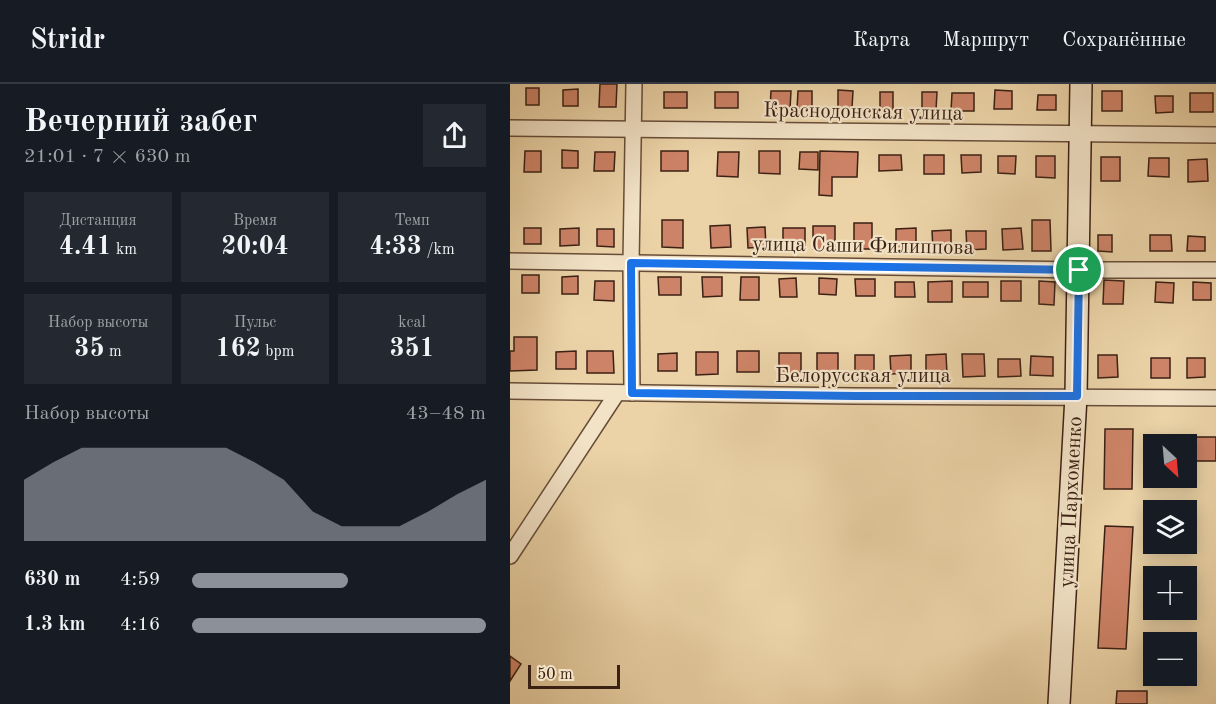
<!DOCTYPE html>
<html lang="ru">
<meta charset="utf-8">
<style>
body{margin:0;font-family:"Old Standard TT",serif;background:#242831;color:#f1f3f6;height:100vh;display:flex;flex-direction:column;font-size:22px;white-space:nowrap}
*{box-sizing:border-box;margin:0}
p{font-size:20px;color:#9ea1a6}
.icon{flex:none;width:33px;height:33px;fill:none;stroke:currentColor;stroke-width:2;stroke-linecap:round;stroke-linejoin:round}
.map{position:relative;flex:1;overflow:hidden}
.details{display:flex;flex-direction:column;background:#171b24;width:510px}
.details>*{flex:none}
.needle{width:39px;rotate:154deg}
.fabs{position:absolute;left:633px;top:350px;display:grid;gap:12px}
.fabs a{display:grid;place-items:center;width:54px;height:54px;border-radius:0px;background:#171b24;box-shadow:0 3px 15px #0003;font-size:30px}
.scale{position:absolute;left:18px;bottom:15px;width:92px;box-sizing:border-box;padding-left:6px;border:3px solid #3b2014;border-top:0;font-size:16px;line-height:21px;white-space:nowrap;color:#3b2014;-webkit-text-stroke:4px #f2e2c6;paint-order:stroke}
.pin{position:absolute;display:grid;place-items:center;width:51px;height:51px;color:#fff;margin:-26px;border:3px solid #fff;border-radius:50%;box-shadow:0 2px 6px #0007}
.round{display:grid;place-items:center;flex:none;width:63px;height:63px;border-radius:0px;background:#242831}
.headline{display:flex;align-items:center;justify-content:space-between;height:102px;padding:0 24px}
h1{font-size:33px;font-weight:700;line-height:45px}
.stats{display:grid;grid-template-columns:repeat(3,1fr);gap:9px;height:102px;padding:6px 24px}
.stats div{display:grid;align-content:center;border-radius:0px;background:#242831;text-align:center}
.stats b{font-size:26px;font-weight:700}
.stats small{font-size:16px;font-weight:400}
.stats p{font-size:16px}
.chart{height:168px;padding:12px 24px}
.chart p{display:flex;justify-content:space-between}
.chart svg{width:100%;height:108px;margin-top:6px;fill:#8c9099;opacity:.7}
ul{padding:0 24px;list-style:none;font-size:20px}
li{display:grid;grid-template-columns:96px 72px 1fr;align-items:center;height:45px}
li i{height:15px;border-radius:8px;background:#8c9099}
header{display:flex;align-items:center;gap:36px;box-sizing:border-box;height:84px;padding:0 30px;background:#171b24;border-bottom:2px solid #363941}
header strong{font-size:28px}
nav{display:flex;gap:33px;margin-inline-start:auto;font-size:21px}
main{display:flex;flex:1;min-height:0}
.map>svg:first-child{display:block}
.building{fill:#cd8367;stroke:#3b2014;stroke-width:1.5}
.lines{fill:none;stroke-linecap:round;stroke-linejoin:round}
.street-casing{stroke:#674d39;stroke-width:18}
.secondary-casing{stroke:#3b2014;stroke-width:24}
.street{stroke:#f2e2c6;stroke-width:15}
.secondary{stroke:#f2e2c6;stroke-width:21}
.route-casing{stroke:#fff;stroke-width:12}
.route{stroke:#1a73e8;stroke-width:8}
.labels{text-anchor:middle;stroke-width:4.5;stroke-linejoin:round;paint-order:stroke}
.street-label{font-size:21px;fill:#3b2014;stroke:#f2e2c6}
</style>
<header>
<strong>Stridr</strong>
<nav><a>Карта</a><a>Маршрут</a><a>Сохранённые</a></nav>
</header>
<main>
<section class="details">
<div class="headline"><div><h1>Вечерний забег</h1><p>21:01 · 7 × 630 m</p></div><a class="round"><svg class="icon" aria-label="share" viewBox="0 0 24 24"><path d="M12 15V3M7 8l5-5 5 5M5 13v7h14v-7"/></svg></a></div>
<div class="stats">
<div><p>Дистанция</p><b>4.41<small> km</small></b></div>
<div><p>Время</p><b>20:04</b></div>
<div><p>Темп</p><b>4:33<small> /km</small></b></div>
</div>
<div class="stats">
<div><p>Набор высоты</p><b>35<small> m</small></b></div>
<div><p>Пульс</p><b>162<small> bpm</small></b></div>
<div><p>kcal</p><b>351</b></div>
</div>
<div class="chart"><p><span>Набор высоты</span>43–48 m</p>
<svg viewBox="0 0 160 44" preserveAspectRatio="none"><path d="M0 44V19L10 12L20 6L30 6L40 6L50 6L60 6L70 6L80 12L90 19L100 32L110 38L120 38L130 38L140 32L150 25L160 19V44z"/></svg>
</div>
<ul>
<li><b>630 m</b>4:59<i style="width:53%"></i></li>
<li><b>1.3 km</b>4:16<i style="width:100%"></i></li>
</ul>
</section>
<div class="map">
<svg width="706" height="620" viewBox="0 0 706 620">
<rect width="100%" height="100%" fill="#ebd3a7"/>
<filter id="stains"><feTurbulence type="fractalNoise" baseFrequency=".00333" numOctaves="4"/><feColorMatrix values="0 0 0 0 .2 0 0 0 0 .09 0 0 0 0 .02 0 0 0 .5 -.17"/></filter>
<radialGradient id="worn" r=".72"><stop offset=".6" stop-color="#630" stop-opacity="0"/><stop offset="1" stop-color="#630" stop-opacity=".3"/></radialGradient>
<g class="building">
<path d="M 90,0 L 107,0 L 106,23 L 89,23 Z"/>
<rect x="16" y="4" width="13" height="17"/>
<path d="M 68,5 L 68,22 L 53,22 L 53,6 Z"/>
<path d="M 328,6 L 343,7 L 342,24 L 328,24 Z"/>
<path d="M 485,6 L 502,7 L 502,25 L 484,25 Z"/>
<path d="M 261,7 L 281,7 L 280,25 L 260,24 Z"/>
<path d="M 288,7 L 302,7 L 302,25 L 287,25 Z"/>
<rect x="592" y="7" width="20" height="20"/>
<rect x="154" y="8" width="23" height="16"/>
<rect x="205" y="8" width="23" height="16"/>
<path d="M 370,8 L 383,8 L 383,26 L 370,27 Z"/>
<path d="M 412,8 L 427,8 L 426,26 L 412,26 Z"/>
<path d="M 442,9 L 464,9 L 464,27 L 441,27 Z"/>
<rect x="680" y="9" width="23" height="19"/>
<path d="M 528,11 L 546,11 L 546,26 L 527,26 Z"/>
<path d="M 645,12 L 663,12 L 663,28 L 646,29 Z"/>
<path d="M 52,66 L 68,67 L 68,84 L 52,84 Z"/>
<path d="M 15,67 L 31,67 L 31,88 L 14,88 Z"/>
<rect x="151" y="67" width="27" height="20"/>
<path d="M 249,67 L 270,67 L 270,90 L 249,89 Z"/>
<path d="M 310,67 L 348,68 L 347,93 L 322,93 L 322,112 L 309,111 Z"/>
<path d="M 85,68 L 105,68 L 104,87 L 84,87 Z"/>
<path d="M 208,68 L 229,68 L 228,93 L 207,92 Z"/>
<path d="M 290,68 L 308,68 L 308,86 L 289,85 Z"/>
<path d="M 369,71 L 391,71 L 392,86 L 369,87 Z"/>
<rect x="414" y="71" width="20" height="19"/>
<path d="M 451,71 L 471,71 L 471,88 L 452,89 Z"/>
<path d="M 488,72 L 506,72 L 505,90 L 488,89 Z"/>
<path d="M 526,72 L 545,72 L 545,94 L 526,93 Z"/>
<rect x="591" y="73" width="19" height="24"/>
<path d="M 639,74 L 659,74 L 659,93 L 638,92 Z"/>
<path d="M 697,75 L 698,97 L 678,98 L 678,76 Z"/>
<path d="M 152,136 L 173,136 L 173,164 L 152,163 Z"/>
<path d="M 522,136 L 540,136 L 541,167 L 522,167 Z"/>
<rect x="344" y="139" width="18" height="26"/>
<path d="M 220,141 L 221,163 L 201,164 L 200,142 Z"/>
<rect x="303" y="142" width="22" height="23"/>
<path d="M 255,143 L 256,163 L 238,164 L 237,144 Z"/>
<rect x="14" y="144" width="17" height="16"/>
<path d="M 69,144 L 69,161 L 50,162 L 50,145 Z"/>
<rect x="273" y="144" width="22" height="20"/>
<path d="M 406,144 L 406,165 L 386,165 L 386,145 Z"/>
<path d="M 511,144 L 513,165 L 493,166 L 492,145 Z"/>
<path d="M 87,145 L 104,145 L 104,163 L 87,162 Z"/>
<path d="M 441,146 L 441,165 L 423,166 L 422,147 Z"/>
<path d="M 456,147 L 476,147 L 476,165 L 457,166 Z"/>
<path d="M 588,151 L 602,151 L 602,168 L 588,167 Z"/>
<path d="M 640,151 L 661,151 L 662,167 L 640,167 Z"/>
<path d="M 678,152 L 695,153 L 695,167 L 677,167 Z"/>
<rect x="12" y="191" width="17" height="18"/>
<path d="M 68,192 L 68,210 L 52,210 L 52,193 Z"/>
<path d="M 148,193 L 171,193 L 171,211 L 149,211 Z"/>
<path d="M 192,193 L 212,193 L 212,212 L 193,213 Z"/>
<path d="M 231,193 L 249,193 L 249,216 L 230,216 Z"/>
<path d="M 286,194 L 287,213 L 270,213 L 269,195 Z"/>
<path d="M 309,194 L 327,195 L 326,211 L 309,210 Z"/>
<path d="M 345,195 L 365,195 L 365,212 L 346,212 Z"/>
<path d="M 594,196 L 614,197 L 613,220 L 593,220 Z"/>
<path d="M 85,197 L 104,197 L 104,217 L 84,216 Z"/>
<path d="M 442,197 L 442,218 L 418,218 L 418,198 Z"/>
<rect x="491" y="197" width="20" height="20"/>
<path d="M 529,197 L 545,198 L 544,221 L 529,220 Z"/>
<path d="M 385,198 L 404,198 L 405,213 L 385,213 Z"/>
<rect x="453" y="198" width="25" height="15"/>
<path d="M 646,198 L 664,199 L 663,219 L 645,218 Z"/>
<path d="M 683,198 L 701,199 L 701,216 L 683,216 Z"/>
<path d="M 4,253 L 27,253 L 27,286 L 0,287 L 0,267 L 4,267 Z"/>
<path d="M 66,267 L 66,285 L 46,285 L 46,268 Z"/>
<path d="M 77,267 L 103,267 L 104,289 L 77,289 Z"/>
<rect x="227" y="267" width="22" height="21"/>
<path d="M 186,268 L 208,268 L 208,290 L 186,291 Z"/>
<path d="M 167,269 L 167,287 L 148,287 L 148,270 Z"/>
<path d="M 269,269 L 291,269 L 291,288 L 269,289 Z"/>
<rect x="307" y="269" width="21" height="20"/>
<path d="M 436,270 L 437,290 L 416,291 L 416,271 Z"/>
<path d="M 452,270 L 474,270 L 475,292 L 453,293 Z"/>
<rect x="345" y="271" width="19" height="18"/>
<path d="M 401,271 L 401,289 L 381,290 L 380,272 Z"/>
<path d="M 588,271 L 607,271 L 608,293 L 588,294 Z"/>
<path d="M 521,272 L 543,273 L 543,292 L 520,291 Z"/>
<rect x="641" y="274" width="19" height="20"/>
<path d="M 677,274 L 695,274 L 695,293 L 677,294 Z"/>
<path d="M 488,275 L 510,275 L 511,292 L 488,293 Z"/>
<path d="M 595,345 L 623,345 L 622,405 L 594,405 Z"/>
<path d="M 660,353 L 706,353 L 706,377 L 676,377 L 676,360 L 660,360 Z"/>
<path d="M 595,442 L 623,443 L 616,565 L 588,564 Z"/>
<path d="M 0,572 L 11,580 L 0,597 Z"/>
<path d="M 607,607 L 637,607 L 637,620 L 606,620 Z"/>
</g>
<g class="lines">
<g class="street-casing">
<g id="street">
<path d="M 0,44 L 706,51"/>
<path d="M 0,177 L 569,186 L 706,186"/>
<path d="M 0,307 L 344,312 L 706,314"/>
<path d="M 122,309 L 121,179 L 124,0"/>
<path d="M 0,472 L 107,309"/>
</g>
</g>
<g class="secondary-casing">
<path id="secondary" d="M 549,620 L 566,312 L 571,0"/>
</g>
<use href="#street" class="street"/>
<use href="#secondary" class="secondary"/>
</g>
<g class="lines">
<g class="route-casing">
<path id="route" d="M 121,179 L 569,186 L 567,312 L 344,312 L 122,309 Z"/>
</g>
<use href="#route" class="route"/>
</g>
<g class="labels">
<g class="street-label">
<text transform="translate(353 27) rotate(1)" y="7">Краснодонская улица</text>
<text transform="translate(353 161) rotate(1)" y="7">улица Саши Филиппова</text>
<text x="353" y="298">Белорусская улица</text>
<text transform="translate(560 418) rotate(-87)" y="7">улица Пархоменко</text>
</g>
</g>
<rect width="100%" height="100%" filter="url(#stains)"/>
<rect width="100%" height="100%" fill="url(#worn)"/>
</svg>
<div class="fabs">
<a><svg class="needle" viewBox="-14 -14 28 28"><path d="M0-13l5 13h-10z" fill="#e53935"/><path d="M0 13l5-13h-10z" fill="#9ea1a6"/></svg></a>
<a><svg class="icon" aria-label="layers" viewBox="0 0 24 24"><path d="M12 4l9 5-9 5-9-5zM3 14l9 5 9-5"/></svg></a>
<a>+</a>
<a>−</a>
</div>
<div class="scale">50 m</div>
<div class="pin" style="left:569px;top:186px;background:#1e9e55"><svg class="icon" aria-label="arrive" viewBox="0 0 24 24"><path d="M6 21V4h12l-3 4 3 4H6"/></svg></div>
</div>
</main>
